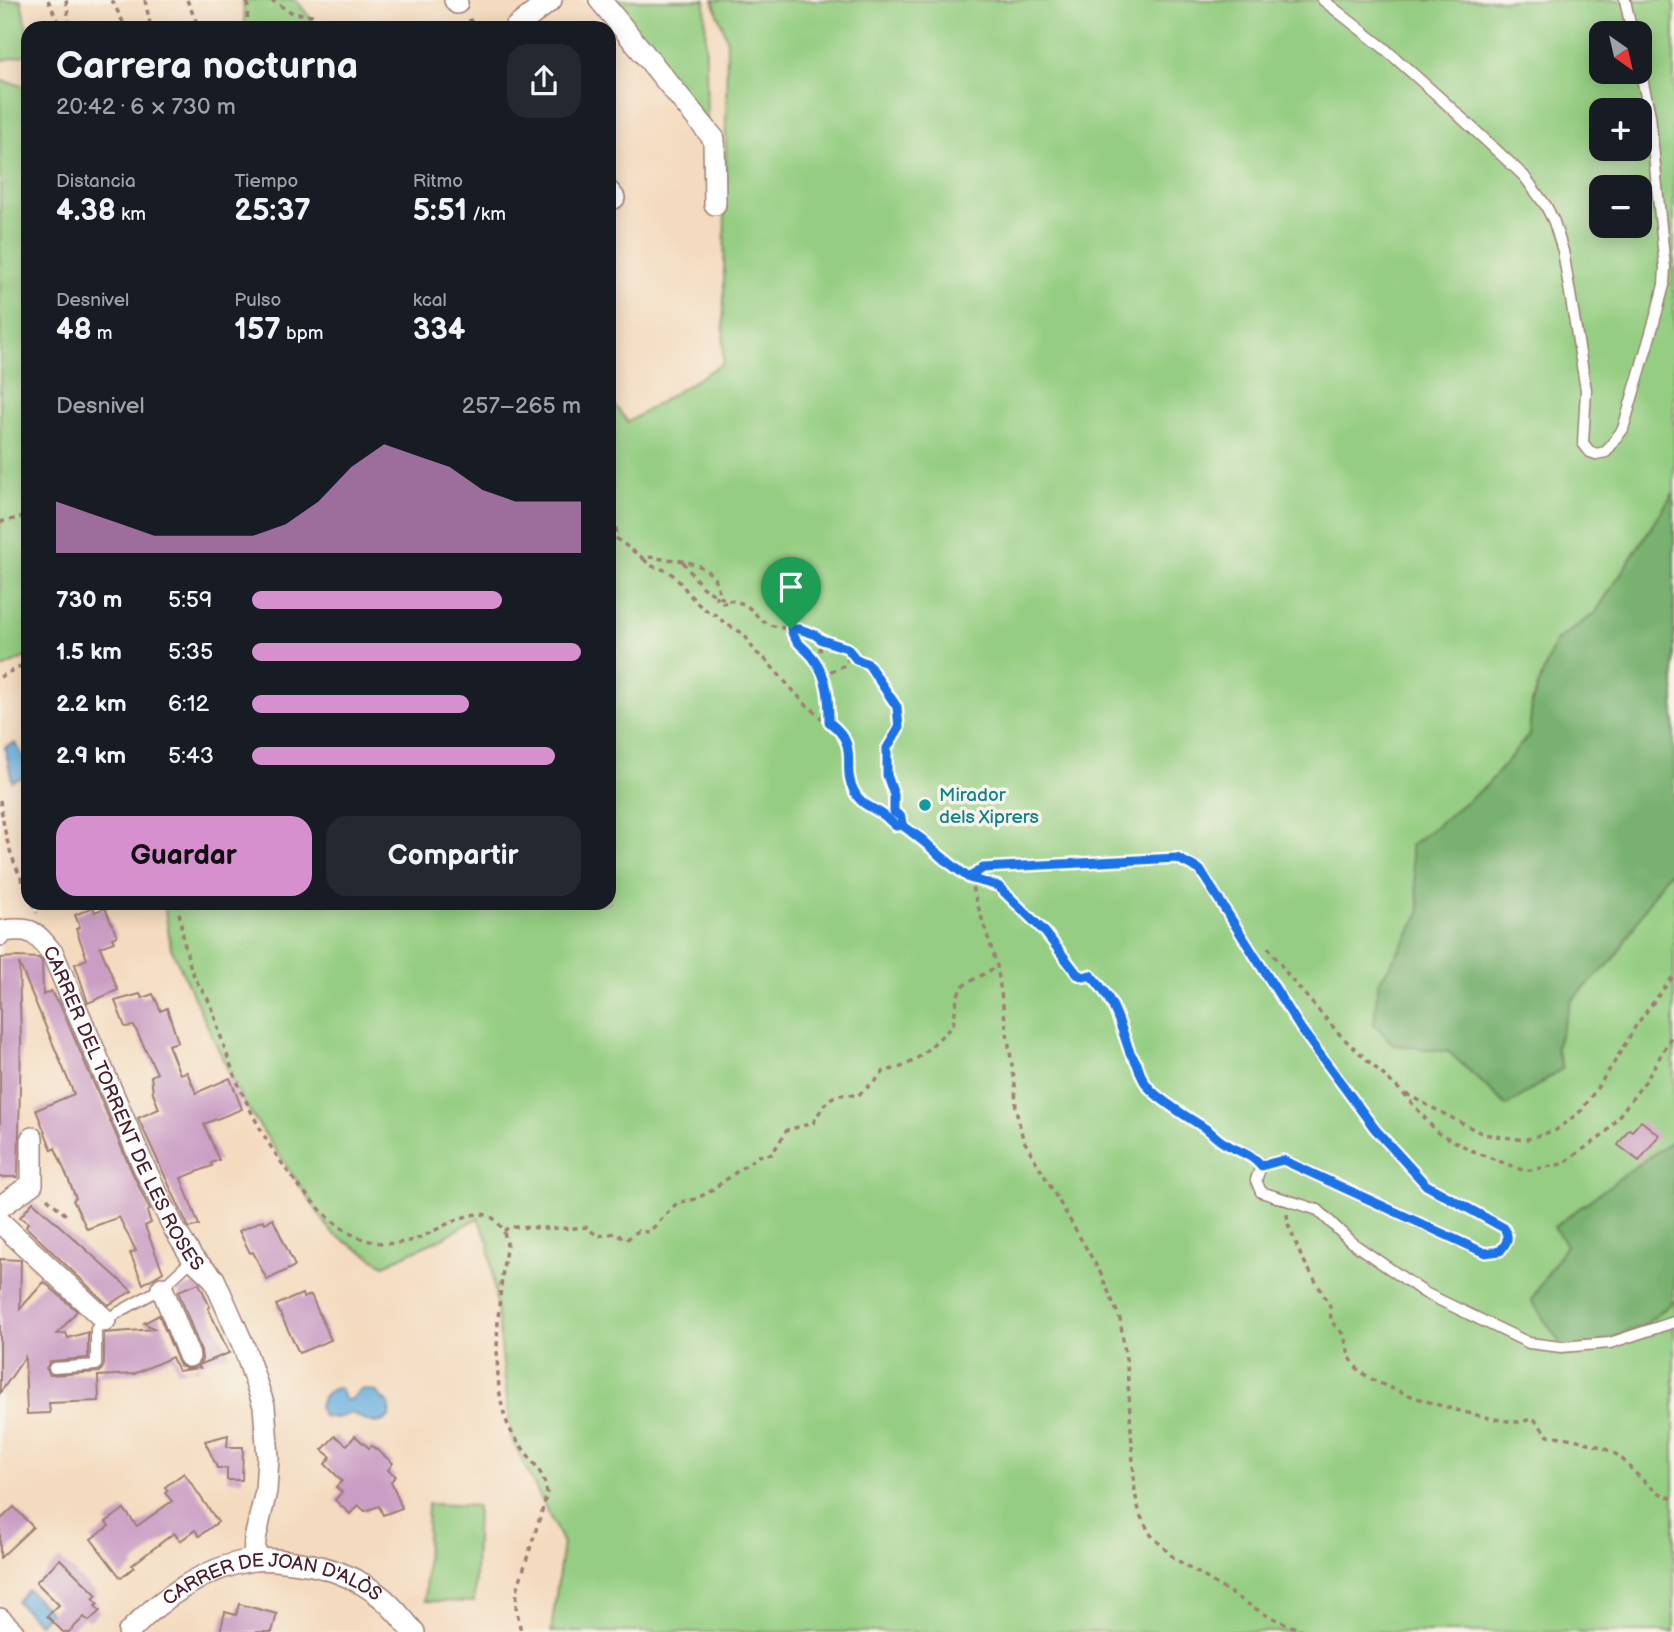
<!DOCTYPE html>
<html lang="es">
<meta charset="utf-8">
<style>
body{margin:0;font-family:"Balsamiq Sans",sans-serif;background:#242831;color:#f1f3f6;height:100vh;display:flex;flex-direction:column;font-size:26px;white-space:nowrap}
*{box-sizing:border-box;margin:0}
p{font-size:23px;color:#9ea1a6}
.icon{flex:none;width:38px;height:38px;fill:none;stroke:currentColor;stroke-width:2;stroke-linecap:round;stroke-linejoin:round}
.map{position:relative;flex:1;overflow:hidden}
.side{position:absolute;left:21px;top:21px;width:595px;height:889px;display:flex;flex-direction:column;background:#171b24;border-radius:21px;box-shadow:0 4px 18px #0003}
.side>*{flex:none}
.needle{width:46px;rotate:146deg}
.buttons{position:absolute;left:1589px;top:21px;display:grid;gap:14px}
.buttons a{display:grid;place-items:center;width:63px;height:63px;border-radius:14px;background:#171b24;box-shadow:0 4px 18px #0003;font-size:35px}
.pin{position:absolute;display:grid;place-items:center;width:60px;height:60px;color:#fff;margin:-72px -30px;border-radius:50% 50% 50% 0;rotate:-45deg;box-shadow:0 0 7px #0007}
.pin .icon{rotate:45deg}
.round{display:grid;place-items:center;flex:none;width:74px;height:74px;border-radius:21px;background:#242831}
.headline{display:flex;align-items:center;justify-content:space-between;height:119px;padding:0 35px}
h1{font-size:38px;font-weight:700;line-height:52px}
.figures{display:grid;grid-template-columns:repeat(3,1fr);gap:10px;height:119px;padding:7px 35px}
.figures div{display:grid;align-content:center}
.figures b{font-size:30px;font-weight:700}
.figures small{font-size:19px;font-weight:400}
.figures p{font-size:19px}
.chart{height:196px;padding:14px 35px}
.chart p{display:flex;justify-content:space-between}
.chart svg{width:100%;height:126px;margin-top:7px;fill:#d690ce;opacity:.7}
.action{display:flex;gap:14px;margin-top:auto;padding:14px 35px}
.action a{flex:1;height:80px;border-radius:21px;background:#d690ce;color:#111;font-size:28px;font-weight:700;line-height:80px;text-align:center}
.action a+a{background:#242831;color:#f1f3f6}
ul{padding:0 35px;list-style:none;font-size:23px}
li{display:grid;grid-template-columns:112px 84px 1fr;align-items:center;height:52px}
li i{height:18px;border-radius:9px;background:#d690ce}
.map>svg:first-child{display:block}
.green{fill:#95ce82;stroke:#707656;stroke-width:2;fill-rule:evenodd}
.forest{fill:#78b170;stroke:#61684e;stroke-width:2}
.water{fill:#6bb0e1;stroke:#5a6886;stroke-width:2}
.building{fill:#ca9dc4}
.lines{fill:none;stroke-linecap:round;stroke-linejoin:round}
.lane-casing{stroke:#9f7d75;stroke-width:13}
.street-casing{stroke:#9f7d75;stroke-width:24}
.path{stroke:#9f7d75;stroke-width:3.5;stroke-dasharray:5 5;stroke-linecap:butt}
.lane{stroke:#fff;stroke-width:10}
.street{stroke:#fff;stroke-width:21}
.route-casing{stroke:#fff;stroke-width:14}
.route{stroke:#1a73e8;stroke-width:9}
.culture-dot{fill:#0f9aa8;stroke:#f7f3e8;stroke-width:2.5}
.labels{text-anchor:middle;stroke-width:7;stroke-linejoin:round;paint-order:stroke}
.culture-label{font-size:19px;fill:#0d838f;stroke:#f7f3e8;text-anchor:start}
.street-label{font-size:19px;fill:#4a1f2b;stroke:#f7f3e8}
</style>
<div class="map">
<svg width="1674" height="1632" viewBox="0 0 1674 1632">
<rect width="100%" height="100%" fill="#f7f3e8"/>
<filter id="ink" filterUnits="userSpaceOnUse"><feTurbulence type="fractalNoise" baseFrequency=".0143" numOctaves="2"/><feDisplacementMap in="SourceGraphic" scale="14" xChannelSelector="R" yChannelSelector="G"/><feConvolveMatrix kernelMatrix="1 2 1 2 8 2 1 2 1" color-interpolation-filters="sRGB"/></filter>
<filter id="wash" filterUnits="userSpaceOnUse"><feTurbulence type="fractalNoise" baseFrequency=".00686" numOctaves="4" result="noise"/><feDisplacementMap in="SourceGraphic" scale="28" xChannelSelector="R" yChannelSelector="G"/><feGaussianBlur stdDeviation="1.57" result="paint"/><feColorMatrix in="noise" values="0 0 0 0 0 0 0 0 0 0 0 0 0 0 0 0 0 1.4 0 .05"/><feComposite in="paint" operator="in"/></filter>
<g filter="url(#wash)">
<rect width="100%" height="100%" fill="#f4dbbf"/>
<g class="green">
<path d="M 0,0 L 21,0 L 28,35 L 28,54 L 0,61 Z"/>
<path d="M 243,0 L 296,0 L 318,28 L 245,28 Z"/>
<path d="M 611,0 L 705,0 L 707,121 Z"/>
<path d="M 713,0 L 1674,0 L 1674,1632 L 551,1632 L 563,1543 L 512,1440 L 489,1244 L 478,1218 L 444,1237 L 384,1265 L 332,1233 L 242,1100 L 171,948 L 164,903 L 609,903 L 609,398 L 628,422 L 723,363 L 727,39 ZM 1601,33 L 1640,33 L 1640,72 L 1601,72 ZM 1601,110 L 1640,110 L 1640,149 L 1601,149 ZM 1601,187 L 1640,187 L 1640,226 L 1601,226 Z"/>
<path d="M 0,81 L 28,86 L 28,656 L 0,669 Z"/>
<path d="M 428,1504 L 477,1506 L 474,1602 L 425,1601 Z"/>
</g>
<g class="forest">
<path d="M 1674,492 L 1674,870 L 1664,878 L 1614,959 L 1571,1001 L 1556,1048 L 1563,1068 L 1507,1106 L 1449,1052 L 1394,1045 L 1374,1024 L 1378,984 L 1405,941 L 1420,912 L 1410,846 L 1486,786 L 1529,735 L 1532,702 L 1555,642 L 1595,613 Z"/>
<path d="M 1674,1140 L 1674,1301 L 1645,1325 L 1568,1355 L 1531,1300 L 1566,1245 L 1554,1227 L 1629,1171 Z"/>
</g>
<g class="water">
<path d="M 15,743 L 28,765 L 28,775 L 12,781 L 5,747 Z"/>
<path d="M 337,1388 L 341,1390 L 344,1399 L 347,1400 L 352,1399 L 362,1389 L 376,1392 L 390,1406 L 390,1416 C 377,1429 365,1420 352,1413 L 336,1418 L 323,1416 L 319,1408 C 321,1397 326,1391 337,1388 Z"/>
<path d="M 28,1590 L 50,1612 L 39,1624 L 17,1602 Z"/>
</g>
<g id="blocks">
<g class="building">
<path d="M 93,907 L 95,912 L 105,908 L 117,936 L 112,938 L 114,942 L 100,947 L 118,990 L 88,1003 L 75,964 L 87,959 L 76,929 L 80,927 L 75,915 Z"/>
<path d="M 17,957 L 39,958 L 42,961 L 43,995 L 51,991 L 56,1001 L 58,1000 L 132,1172 L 150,1210 L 147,1212 L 151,1223 L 145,1226 L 163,1272 L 143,1284 L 130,1253 L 136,1251 L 119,1217 L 87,1229 L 73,1200 L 76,1198 L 64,1169 L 55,1148 L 52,1150 L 36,1110 L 74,1094 L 19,963 L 21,1040 L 18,1177 L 0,1177 L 0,958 Z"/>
<path d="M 140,994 L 142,998 L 153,994 L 161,1011 L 167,1008 L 178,1042 L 168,1045 L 180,1074 L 187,1072 L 196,1093 L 230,1078 L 242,1109 L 204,1124 L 219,1160 L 211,1163 L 212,1166 L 181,1178 L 199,1225 L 189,1228 L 138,1118 L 159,1109 L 153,1093 L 151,1076 L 157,1073 L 134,1026 L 125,1027 L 115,1001 Z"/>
<path d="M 1641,1121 L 1659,1135 L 1639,1161 L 1618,1145 L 1629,1129 L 1632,1131 Z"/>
<path d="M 33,1202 L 51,1218 L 132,1291 L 108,1305 L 26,1227 L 28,1223 L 20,1217 Z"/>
<path d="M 273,1219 L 295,1266 L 267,1280 L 253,1252 L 250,1253 L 239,1231 L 263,1220 L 265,1223 Z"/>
<path d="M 0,1259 L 21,1260 L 20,1309 L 44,1282 L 77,1311 L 57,1334 L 66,1333 L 68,1338 L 88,1332 L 88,1358 L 50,1361 L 46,1368 L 50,1375 L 100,1372 L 104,1365 L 104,1333 L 155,1329 L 144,1323 L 159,1315 L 180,1366 L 188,1369 L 198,1365 L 200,1368 L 178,1371 L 172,1357 L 134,1374 L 98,1376 L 99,1401 L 49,1403 L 50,1413 L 27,1414 L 25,1357 L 0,1393 Z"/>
<path d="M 199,1283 L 210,1307 L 208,1308 L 229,1353 L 199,1365 L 202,1359 L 201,1351 L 178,1291 Z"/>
<path d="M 302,1294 L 303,1298 L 311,1295 L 331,1340 L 299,1353 L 276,1305 Z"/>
<path d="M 228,1435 L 227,1447 L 243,1447 L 242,1480 L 227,1480 L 227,1468 L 217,1468 L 205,1441 Z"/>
<path d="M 335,1436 L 347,1445 L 355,1436 L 369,1448 L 372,1446 L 393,1463 L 388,1470 L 396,1476 L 391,1481 L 402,1508 L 383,1515 L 379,1506 L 365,1511 L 358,1505 L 350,1514 L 335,1500 L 342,1492 L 336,1487 L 342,1481 L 325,1464 L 331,1457 L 322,1450 Z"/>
<path d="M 184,1473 L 218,1522 L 199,1536 L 195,1530 L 180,1541 L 174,1533 L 132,1565 L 134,1567 L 121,1578 L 91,1539 L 109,1526 L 106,1522 L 124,1509 L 137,1526 L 172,1501 L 165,1493 L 168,1491 L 165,1487 Z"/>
<path d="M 14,1507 L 33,1527 L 0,1558 L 0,1520 Z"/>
<path d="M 60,1559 L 97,1595 L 93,1599 L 98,1604 L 95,1606 L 100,1611 L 89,1621 L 84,1617 L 69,1632 L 63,1632 L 47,1616 L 59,1605 L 36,1582 Z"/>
<path d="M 239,1604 L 277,1614 L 272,1632 L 220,1632 L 225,1612 L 236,1615 Z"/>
</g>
</g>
</g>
<g filter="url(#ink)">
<use href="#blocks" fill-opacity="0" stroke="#9f7d75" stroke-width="2"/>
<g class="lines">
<g class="lane-casing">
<g id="lane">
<path d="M 1323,0 L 1384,48 L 1438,96 L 1524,176 L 1546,206 L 1554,222 L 1563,251 L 1586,390 L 1583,443 L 1590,452 L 1596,454 L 1606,452 L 1623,429 L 1655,319 L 1664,285 L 1665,268 L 1650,115 L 1640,69"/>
<path d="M 1625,0 L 1632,33"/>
<path d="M 1200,870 L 1301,1029 L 1375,1129 L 1426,1185 L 1504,1228 C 1510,1238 1507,1243 1500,1251 L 1485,1253 L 1283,1160 L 1261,1166 L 1256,1180 L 1261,1192 L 1318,1210 L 1351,1242 L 1425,1293 L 1529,1343 L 1561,1347 L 1610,1343 L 1674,1322"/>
<path d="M 54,1368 L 96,1365 L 96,1329 L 105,1320 L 162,1288 L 193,1259"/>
</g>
</g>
<g class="street-casing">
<g id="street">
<path d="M 455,0 L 457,3"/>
<path d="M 600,0 L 714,139 L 715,204"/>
<path d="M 515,28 L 551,0"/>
<path d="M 609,192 L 614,198"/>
<path id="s1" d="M 0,935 L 4,931 C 33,927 35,932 53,954 L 144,1167 L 175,1230 L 193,1259 L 214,1279 L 244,1347 L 264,1406 L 268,1457 L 266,1491 L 255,1539 L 254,1560"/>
<path d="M 0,1207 L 32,1184 L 32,1138"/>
<path d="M 0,1222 L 105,1320"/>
<path d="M 162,1288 L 189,1356"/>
<path d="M 0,1619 L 13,1632"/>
<path id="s2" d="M 129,1632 C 161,1598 206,1567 253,1560 C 272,1558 294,1562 312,1565 C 336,1570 361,1581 380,1596 C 393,1606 403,1620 414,1632"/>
</g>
</g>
<g class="path">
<path d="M 48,0 L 61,28"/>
<path d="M 66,0 L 70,28"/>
<path d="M 112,0 L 126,28"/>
<path d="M 145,0 L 151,28"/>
<path d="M 187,0 L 199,28"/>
<path d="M 271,0 L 293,13 L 312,15 L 321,28"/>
<path d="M 469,19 L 477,28"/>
<path d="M 247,28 L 248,0"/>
<path d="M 609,520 L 616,529 L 617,539 L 644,559 C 653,555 656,559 665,559 C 689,560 719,567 719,596 C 727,602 737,600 745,605 C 754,610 759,621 770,625 C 789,631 806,628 822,641 L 817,664 L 828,684 L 829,721 C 863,747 840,764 854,791 C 861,806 883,816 896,826 L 902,825 L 923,840 L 941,858 L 969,878 L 998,886 L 1045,932 L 1077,974 L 1084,977 L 1090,975 L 1101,985 L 1115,1007 L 1129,1052 L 1146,1085 L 1154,1093 L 1162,1097 L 1183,1117 L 1195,1122 L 1222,1143 L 1253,1157"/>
<path d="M 0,522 L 28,516"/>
<path d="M 644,559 C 651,570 665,567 673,575 C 689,591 697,610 719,616 L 723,622 L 744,634 L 755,652 L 764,658 L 806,705 C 816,710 818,719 829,721"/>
<path d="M 683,562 L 702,587 L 715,595"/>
<path d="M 716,595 L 717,600 L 723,603 L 728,602"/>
<path d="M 791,629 L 793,637 L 816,663"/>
<path d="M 822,641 L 847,647 L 856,659 L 868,664 L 897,707 L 899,728 L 887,748 L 887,775 L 894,795 L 894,812"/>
<path d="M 0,677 L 28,662"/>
<path d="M 826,680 L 829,672 L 843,666 L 852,653"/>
<path d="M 0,800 C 4,835 11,861 28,891"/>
<path d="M 882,813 L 894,812 L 901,817 L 902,825"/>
<path d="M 970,877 L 983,868 C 1019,866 1056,866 1092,864 C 1123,862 1161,849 1189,864"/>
<path d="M 969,878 L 997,966 L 1015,1085 L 1016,1110 L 1023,1139 L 1100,1272 L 1120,1319 L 1127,1366 L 1135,1493 L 1140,1515 L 1151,1535 L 1174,1558 L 1264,1614 L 1305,1632"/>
<path d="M 33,903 L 37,913"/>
<path d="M 178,903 C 181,927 185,953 194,976 C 199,987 208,997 212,1008 C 215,1017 217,1026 220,1034 C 239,1095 269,1154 312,1201 C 326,1216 344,1233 363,1239 C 380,1245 399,1245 416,1239 C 446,1228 494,1187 507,1243 C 499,1291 489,1380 508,1425 C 518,1449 546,1468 547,1495 L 517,1590 L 516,1606 L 521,1632"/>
<path d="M 1268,947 L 1291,979 L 1342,1037 L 1402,1092 L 1438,1133 L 1475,1152 L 1525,1171 L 1562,1164 L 1605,1134 L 1647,1079 L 1674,1032"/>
<path d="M 1406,1094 L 1483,1134 L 1524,1140 L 1556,1130 L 1582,1110 L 1612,1066 L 1637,1024 L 1674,975"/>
<path d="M 47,1198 L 66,1215"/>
<path d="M 1287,1214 L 1288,1224 L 1301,1256 L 1330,1306 L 1331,1321 C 1334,1325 1339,1329 1342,1333 C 1349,1346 1346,1358 1360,1371 C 1383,1392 1486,1421 1518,1422 C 1524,1422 1528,1419 1534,1419 L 1548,1436 C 1565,1435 1610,1447 1622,1459 C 1639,1476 1650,1492 1674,1499"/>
<path d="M 504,1231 L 509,1227 C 536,1227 560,1230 587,1227 L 597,1236 L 616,1233 L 626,1240 L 638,1231 L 649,1232 L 677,1203 L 696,1199 L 712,1190 L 758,1156 L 772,1154 L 787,1130 L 813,1123 C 827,1100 829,1091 858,1096 C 867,1086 877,1082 884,1071 C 919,1066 927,1047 953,1026 C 960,975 957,992 997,966"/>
</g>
<use href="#lane" class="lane"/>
<use href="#street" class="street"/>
</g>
</g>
<g class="lines" filter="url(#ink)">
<g class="route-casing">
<path id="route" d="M 791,629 C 794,643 806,648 814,659 C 828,678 829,698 829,722 C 862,747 840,765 854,791 C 860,803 868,806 879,812 C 885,815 891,822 896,826 L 902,825 L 923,840 L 942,858 L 969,878 L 998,886 L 1045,932 L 1077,974 L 1084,977 L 1090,975 C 1113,997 1119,1021 1129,1050 C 1130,1055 1135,1059 1137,1064 C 1140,1074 1144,1084 1152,1091 C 1169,1107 1190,1118 1209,1131 C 1214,1135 1219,1141 1226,1144 C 1239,1152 1251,1154 1261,1166 L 1283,1160 L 1485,1253 L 1500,1251 C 1507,1243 1510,1238 1504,1228 L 1426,1185 L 1375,1129 L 1301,1029 L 1200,870 L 1177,858 L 983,868 L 969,878 C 946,861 925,842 902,825 L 901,817 L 894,812 L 894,795 L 887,775 L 887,748 L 899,728 L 897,707 L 868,664 L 856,659 L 847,648 L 822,640 L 814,634 L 799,629 L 791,629"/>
</g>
<use href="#route" class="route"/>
</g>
<circle class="culture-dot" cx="925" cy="805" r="7"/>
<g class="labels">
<g class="culture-label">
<text x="939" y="801">Mirador<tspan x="939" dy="22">dels Xiprers</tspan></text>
</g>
<g class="street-label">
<text dy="7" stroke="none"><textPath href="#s1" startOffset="234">CARRER DEL TORRENT DE LES ROSES</textPath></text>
<text dy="7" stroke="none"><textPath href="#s2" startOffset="164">CARRER DE JOAN D'ALÒS</textPath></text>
</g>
</g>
</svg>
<div class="buttons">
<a><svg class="needle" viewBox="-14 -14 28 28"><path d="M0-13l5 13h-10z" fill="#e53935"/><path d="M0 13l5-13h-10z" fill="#9ea1a6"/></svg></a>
<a>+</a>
<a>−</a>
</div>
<div class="pin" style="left:791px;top:629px;background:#1e9e55"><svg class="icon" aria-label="arrive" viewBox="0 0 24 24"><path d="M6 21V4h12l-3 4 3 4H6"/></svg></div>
<section class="side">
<div class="headline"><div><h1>Carrera nocturna</h1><p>20:42 · 6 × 730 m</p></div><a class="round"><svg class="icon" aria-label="share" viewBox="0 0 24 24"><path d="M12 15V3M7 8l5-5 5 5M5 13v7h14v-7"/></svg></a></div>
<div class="figures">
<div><p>Distancia</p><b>4.38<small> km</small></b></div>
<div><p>Tiempo</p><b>25:37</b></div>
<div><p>Ritmo</p><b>5:51<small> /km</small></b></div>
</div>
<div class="figures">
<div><p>Desnivel</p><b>48<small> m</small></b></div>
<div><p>Pulso</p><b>157<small> bpm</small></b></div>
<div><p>kcal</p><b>334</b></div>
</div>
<div class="chart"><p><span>Desnivel</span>257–265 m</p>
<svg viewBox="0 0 160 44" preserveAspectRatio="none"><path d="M0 44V26L10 30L20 34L30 38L40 38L50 38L60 38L70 34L80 26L90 14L100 6L110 10L120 14L130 22L140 26L150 26L160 26V44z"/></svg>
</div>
<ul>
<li><b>730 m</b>5:59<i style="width:76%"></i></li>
<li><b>1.5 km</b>5:35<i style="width:100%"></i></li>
<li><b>2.2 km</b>6:12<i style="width:66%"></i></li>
<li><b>2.9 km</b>5:43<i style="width:92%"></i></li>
</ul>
<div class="action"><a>Guardar</a><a>Compartir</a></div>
</section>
</div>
